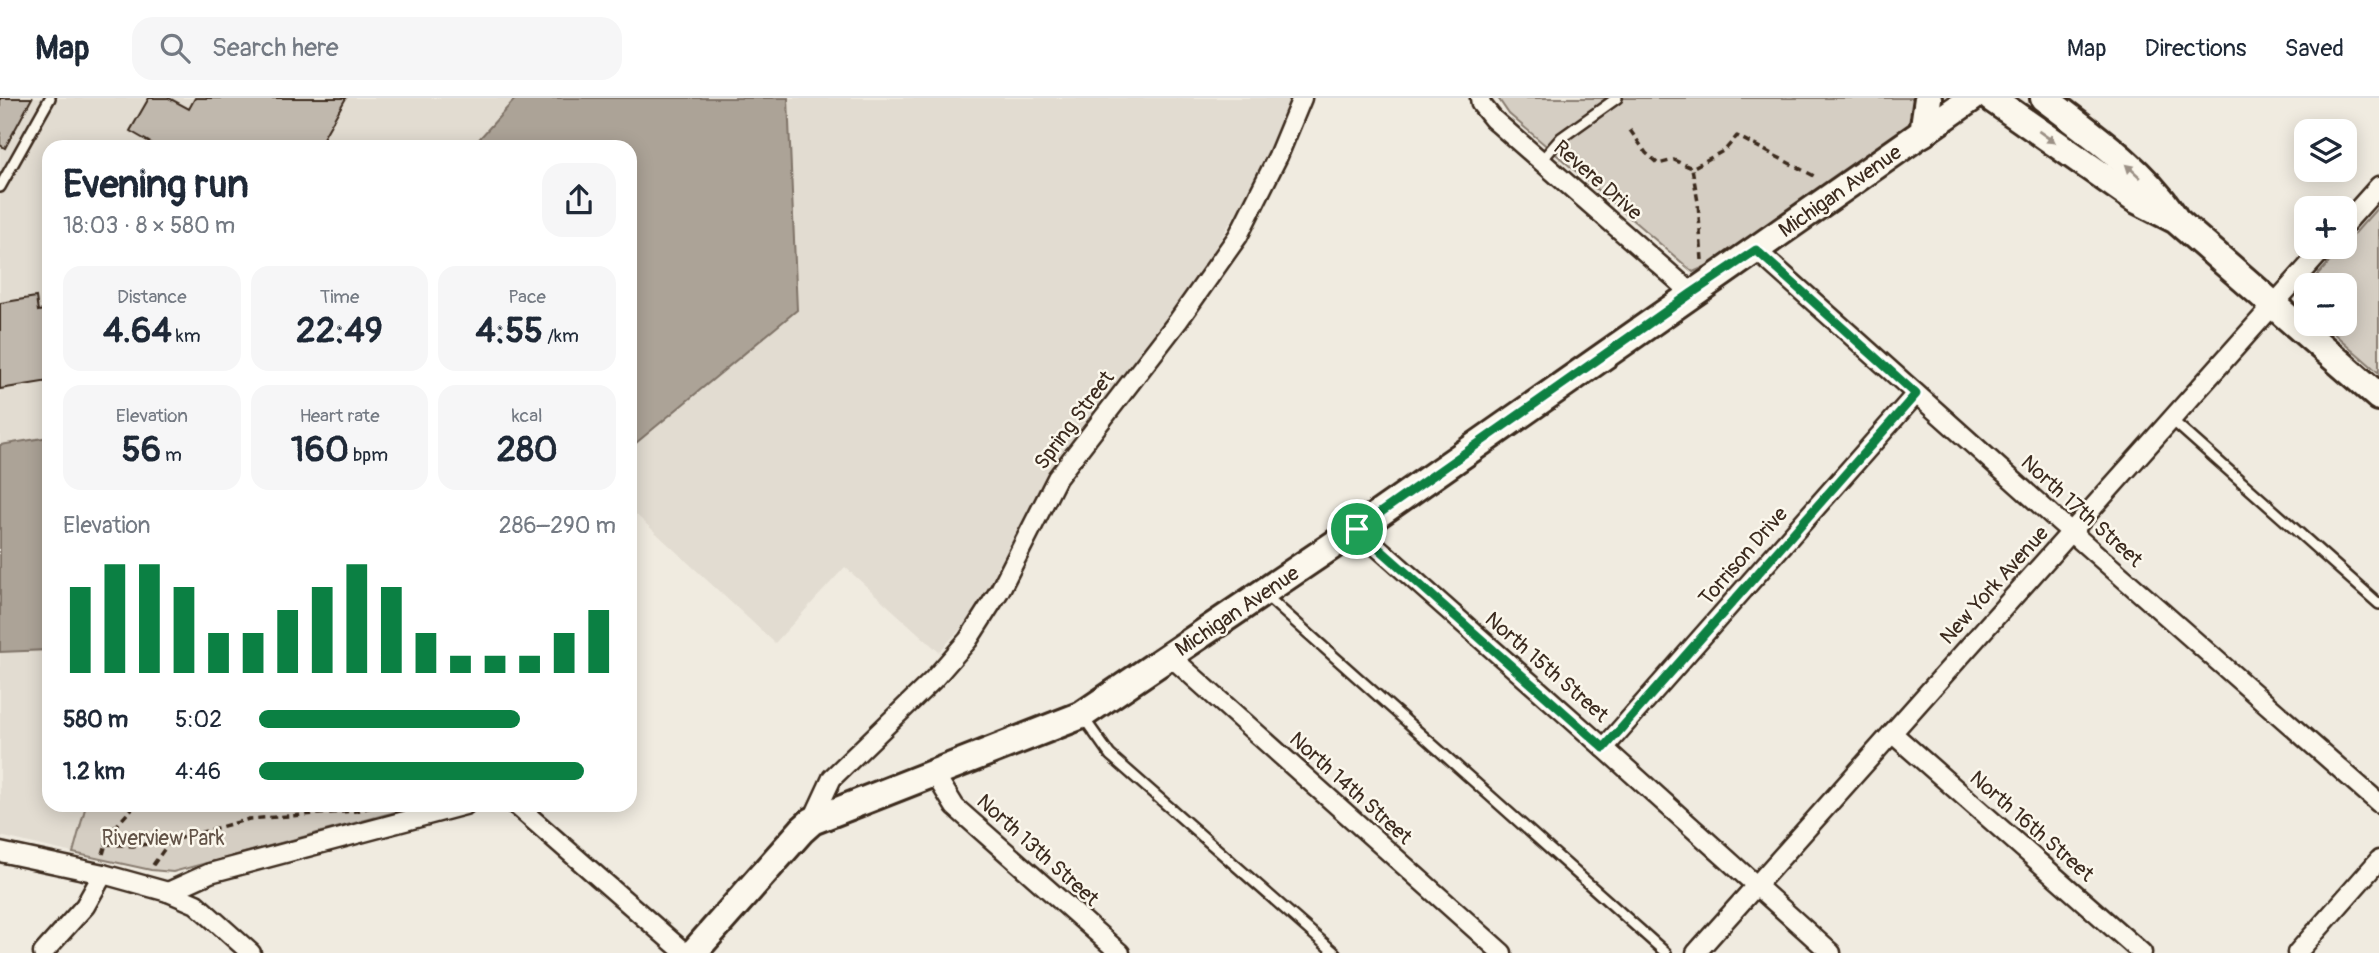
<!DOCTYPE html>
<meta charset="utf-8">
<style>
body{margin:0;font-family:Pangolin,sans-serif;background:#f6f6f7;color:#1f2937;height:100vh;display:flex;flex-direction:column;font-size:26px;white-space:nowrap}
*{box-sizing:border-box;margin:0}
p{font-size:23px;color:#747a83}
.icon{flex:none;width:38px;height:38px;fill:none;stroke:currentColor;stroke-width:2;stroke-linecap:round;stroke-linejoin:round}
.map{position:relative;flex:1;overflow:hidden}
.side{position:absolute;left:42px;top:42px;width:595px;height:672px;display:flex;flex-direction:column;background:#fff;border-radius:21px;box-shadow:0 4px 18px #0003}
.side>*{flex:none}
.tools{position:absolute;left:2294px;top:21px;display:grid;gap:14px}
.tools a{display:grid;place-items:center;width:63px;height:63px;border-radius:14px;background:#fff;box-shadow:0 4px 18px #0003;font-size:35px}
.pin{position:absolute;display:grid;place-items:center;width:60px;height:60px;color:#fff;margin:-30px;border:4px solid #fff;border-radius:50%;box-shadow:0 2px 7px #0007}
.round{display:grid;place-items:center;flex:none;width:74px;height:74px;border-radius:21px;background:#f6f6f7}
.summary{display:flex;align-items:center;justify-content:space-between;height:119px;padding:0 21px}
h1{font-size:38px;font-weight:700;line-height:52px}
.figures{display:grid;grid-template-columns:repeat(3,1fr);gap:10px;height:119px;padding:7px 21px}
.figures div{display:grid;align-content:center;border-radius:18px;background:#f6f6f7;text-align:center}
.figures b{font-size:35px;font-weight:700}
.figures small{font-size:19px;font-weight:400}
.figures p{font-size:19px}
.chart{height:196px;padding:14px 21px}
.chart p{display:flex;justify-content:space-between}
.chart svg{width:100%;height:126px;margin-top:7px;stroke:#0b8043;stroke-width:6}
ul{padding:0 21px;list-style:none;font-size:23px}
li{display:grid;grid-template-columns:112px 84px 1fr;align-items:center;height:52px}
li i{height:18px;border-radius:9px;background:#0b8043}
header{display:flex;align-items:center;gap:42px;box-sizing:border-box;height:98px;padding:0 35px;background:#fff;border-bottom:2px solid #e0e1e3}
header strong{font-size:33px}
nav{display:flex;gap:38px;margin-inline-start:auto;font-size:24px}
.search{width:490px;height:63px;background:#f6f6f7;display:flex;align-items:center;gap:18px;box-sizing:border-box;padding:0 24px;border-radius:21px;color:#747a83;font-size:26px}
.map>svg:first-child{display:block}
.built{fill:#e2dcd1}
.green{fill:#d5cec3;stroke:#887c70;stroke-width:2}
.water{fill:#aca397;stroke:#7f7367;stroke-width:2}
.building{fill:#c0b8ad;stroke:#3b2a1e;stroke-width:2}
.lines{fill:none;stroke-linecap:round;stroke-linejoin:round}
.lane-casing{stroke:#3b2a1e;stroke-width:14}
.street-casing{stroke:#3b2a1e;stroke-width:23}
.secondary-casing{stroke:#3b2a1e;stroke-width:32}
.path{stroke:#3b2a1e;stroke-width:3.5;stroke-dasharray:7 5;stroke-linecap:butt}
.lane{stroke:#fbf7ec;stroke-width:9}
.street{stroke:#fbf7ec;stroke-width:18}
.secondary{stroke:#fbf7ec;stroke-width:26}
.oneway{fill:#9b9085}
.route-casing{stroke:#fff;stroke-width:14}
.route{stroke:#0b8043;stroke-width:9}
.labels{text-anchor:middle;stroke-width:5;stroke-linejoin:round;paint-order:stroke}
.street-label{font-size:21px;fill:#3b2a1e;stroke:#fbf7ec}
.park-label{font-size:21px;fill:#625347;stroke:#fbf7ec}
</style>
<header>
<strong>Map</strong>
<div class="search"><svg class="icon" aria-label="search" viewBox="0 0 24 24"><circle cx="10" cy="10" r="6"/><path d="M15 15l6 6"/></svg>Search here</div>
<nav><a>Map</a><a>Directions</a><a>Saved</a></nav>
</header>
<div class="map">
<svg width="2379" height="855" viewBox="0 0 2379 855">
<rect width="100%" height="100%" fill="#f0ebe0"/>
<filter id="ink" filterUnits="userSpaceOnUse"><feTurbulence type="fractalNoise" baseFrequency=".0143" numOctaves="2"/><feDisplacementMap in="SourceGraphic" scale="14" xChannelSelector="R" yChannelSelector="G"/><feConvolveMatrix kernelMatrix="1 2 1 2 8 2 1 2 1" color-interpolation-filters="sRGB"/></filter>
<g filter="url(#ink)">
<g class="built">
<path d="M 0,0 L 516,0 L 472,49 L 49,49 L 49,339 L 0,347 Z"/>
<path d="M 788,0 L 1291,0 L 1263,69 L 1198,179 L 1048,376 L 993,483 L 966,525 L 939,554 L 845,469 L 775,545 L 630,411 L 630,350 L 797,212 Z"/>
<path d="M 49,552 L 49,707 L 86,707 L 73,755 L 0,738 L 0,554 Z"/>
</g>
<g class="green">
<path d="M 1498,0 L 1920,0 L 1916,18 L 1907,29 L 1709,167 L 1693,174 L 1509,16 Z"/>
<path d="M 2379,108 L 2379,275 L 2323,226 L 2345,226 L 2345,187 L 2309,187 Z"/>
<path d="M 86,707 L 410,707 L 410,710 L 173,774 L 151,772 L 73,755 Z"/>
</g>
<g class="water">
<path d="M 516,0 L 788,0 L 797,212 L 630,350 L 630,49 L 472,49 Z"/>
<path d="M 49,339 L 49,552 L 0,554 L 0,347 Z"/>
</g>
<g class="building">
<path d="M 0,0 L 32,0 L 5,50 L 0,47 Z"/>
<path d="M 149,0 L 169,0 L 189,11 L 195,0 L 346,0 L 318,49 L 158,49 L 130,33 Z"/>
<path d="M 36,199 L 38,213 L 49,211 L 49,283 L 0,291 L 0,205 Z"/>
</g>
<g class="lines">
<g class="lane-casing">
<g id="lane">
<path d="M 1541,63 L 1561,40 L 1617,0"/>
<path d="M 0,89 L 50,0"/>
<path d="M 2172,322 L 2379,506"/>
<path d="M 1264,496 L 1666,855"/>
<path d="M 1083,619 L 1110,657 L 1335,855"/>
</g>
</g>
<g class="street-casing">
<g id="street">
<path d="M 1480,0 L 1481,6 L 1493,21 L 1692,195"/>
<path d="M 2345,126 L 2379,88"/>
<path d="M 1756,152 L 2054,419 L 2379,705"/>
<path d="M 1357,431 L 1604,650 L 1831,855"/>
<path d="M 1170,558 L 1502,855"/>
<path d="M 1892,635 L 2142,855"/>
<path d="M 1604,650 L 1916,296"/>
<path d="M 934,675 L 955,709 L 1120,855"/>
<path d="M 516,707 L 685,855"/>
<path d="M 812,723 L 832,680 L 933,582 L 968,542 L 1000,492 L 1057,380 L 1178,223 L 1238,138 L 1278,58 L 1302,0"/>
<path d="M 0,754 L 103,776 L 168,794 L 196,806 L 251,855"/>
<path d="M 168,794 L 210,775 L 465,707"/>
<path d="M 43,855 L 85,808 L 103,776"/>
<path d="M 1696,855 L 2325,149"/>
<path d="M 2297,855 L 2379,762"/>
</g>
</g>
<g class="secondary-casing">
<g id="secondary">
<path d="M 1991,0 L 2135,101 L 2176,122 L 2379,299"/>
<path d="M 2044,0 C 2090,35 2140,69 2173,117"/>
<path d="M 1923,35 L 1928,0"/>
<path d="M 693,855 L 802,732 L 812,723 L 1082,617 L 1357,431 L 1972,0"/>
</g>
</g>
<g class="path">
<path d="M 1630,32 L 1646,55 L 1658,66 L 1674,62 L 1692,70"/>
<path d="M 1702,162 L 1698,104 L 1692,70 L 1725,52 L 1737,38 L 1818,80"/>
<path d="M 135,707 L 110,735 L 106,746 L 133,748 L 170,743 L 249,721 L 356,713 L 379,707"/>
<path d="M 103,756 L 106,746"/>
<path d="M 153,767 L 170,743"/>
</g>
<use href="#lane" class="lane"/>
<use href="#street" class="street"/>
<use href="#secondary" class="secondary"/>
</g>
<defs><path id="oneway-solid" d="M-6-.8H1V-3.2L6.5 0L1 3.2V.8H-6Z" transform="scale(1.75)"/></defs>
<g class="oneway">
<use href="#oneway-solid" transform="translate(2047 39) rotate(35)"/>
<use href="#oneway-solid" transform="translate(2133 73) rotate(-138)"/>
</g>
</g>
<g class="lines" filter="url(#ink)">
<g class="route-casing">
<path id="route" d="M 1756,152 L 1916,296 L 1604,650 L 1357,431 L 1692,195 Z"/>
</g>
<use href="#route" class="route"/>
</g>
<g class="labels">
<g class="street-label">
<text transform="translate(1598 82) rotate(41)" y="7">Revere Drive</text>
<text transform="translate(1840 93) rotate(-35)" y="7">Michigan Avenue</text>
<text transform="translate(1074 322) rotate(-53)" y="7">Spring Street</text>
<text transform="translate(2082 413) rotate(42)" y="7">North 17th Street</text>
<text transform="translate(1743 458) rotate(-49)" y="7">Torrison Drive</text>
<text transform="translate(1994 487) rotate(-48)" y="7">New York Avenue</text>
<text transform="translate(1237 513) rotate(-34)" y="7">Michigan Avenue</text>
<text transform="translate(1547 569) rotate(41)" y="7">North 15th Street</text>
<text transform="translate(1351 690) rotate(42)" y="7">North 14th Street</text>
<text transform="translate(2032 728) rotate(41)" y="7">North 16th Street</text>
<text transform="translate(1038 752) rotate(42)" y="7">North 13th Street</text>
</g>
<g class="park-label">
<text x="163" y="747">Riverview Park</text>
</g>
</g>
</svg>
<div class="tools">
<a><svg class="icon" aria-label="layers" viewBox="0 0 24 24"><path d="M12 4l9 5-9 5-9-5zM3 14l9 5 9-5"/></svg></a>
<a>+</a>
<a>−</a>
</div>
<div class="pin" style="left:1357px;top:431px;background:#1e9e55"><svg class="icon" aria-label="arrive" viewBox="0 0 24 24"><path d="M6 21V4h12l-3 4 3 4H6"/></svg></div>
<section class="side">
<div class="summary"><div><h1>Evening run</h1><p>18:03 · 8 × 580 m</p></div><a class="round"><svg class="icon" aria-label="share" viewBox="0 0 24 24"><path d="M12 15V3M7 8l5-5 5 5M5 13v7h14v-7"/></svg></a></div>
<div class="figures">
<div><p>Distance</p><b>4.64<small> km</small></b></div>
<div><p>Time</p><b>22:49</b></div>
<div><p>Pace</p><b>4:55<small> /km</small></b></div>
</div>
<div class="figures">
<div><p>Elevation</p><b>56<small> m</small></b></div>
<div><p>Heart rate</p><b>160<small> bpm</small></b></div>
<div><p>kcal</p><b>280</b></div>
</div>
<div class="chart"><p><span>Elevation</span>286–290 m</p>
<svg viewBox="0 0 160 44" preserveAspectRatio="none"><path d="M5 44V14M15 44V6M25 44V6M35 44V14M45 44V30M55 44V30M65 44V22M75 44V14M85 44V6M95 44V14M105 44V30M115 44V38M125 44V38M135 44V38M145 44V30M155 44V22"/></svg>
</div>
<ul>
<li><b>580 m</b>5:02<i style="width:73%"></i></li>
<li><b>1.2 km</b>4:46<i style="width:91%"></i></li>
</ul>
</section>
</div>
